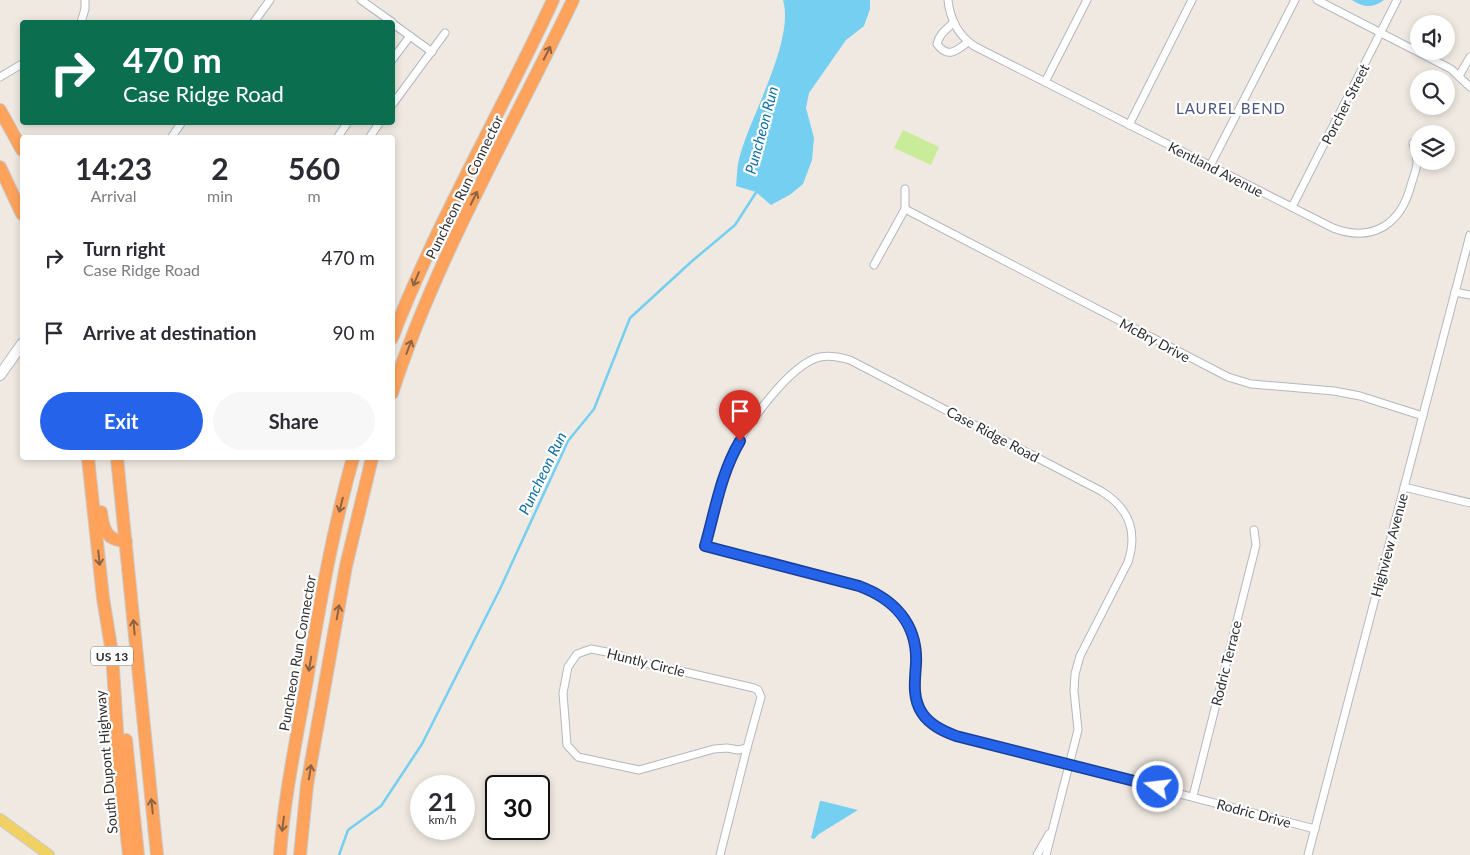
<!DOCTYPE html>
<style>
:root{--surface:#fff;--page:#f7f7f7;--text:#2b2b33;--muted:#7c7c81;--accent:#2563eb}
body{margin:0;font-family:Lato,sans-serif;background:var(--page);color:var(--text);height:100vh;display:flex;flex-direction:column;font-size:19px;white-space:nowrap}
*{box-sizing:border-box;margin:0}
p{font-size:16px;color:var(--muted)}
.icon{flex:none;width:28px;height:28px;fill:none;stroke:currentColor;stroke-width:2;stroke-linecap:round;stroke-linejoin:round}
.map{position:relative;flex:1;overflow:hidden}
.details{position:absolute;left:20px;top:135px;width:375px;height:325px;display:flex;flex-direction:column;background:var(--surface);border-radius:5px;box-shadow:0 2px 8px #0003}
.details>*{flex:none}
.guide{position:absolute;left:20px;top:20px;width:375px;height:105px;border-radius:5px;box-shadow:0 2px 8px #0003;background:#0b6e4f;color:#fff;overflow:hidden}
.buttons{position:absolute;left:1410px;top:15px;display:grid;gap:10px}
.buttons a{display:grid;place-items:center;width:45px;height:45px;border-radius:50%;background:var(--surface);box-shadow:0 2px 8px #0003;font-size:25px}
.speed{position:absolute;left:410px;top:775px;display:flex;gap:10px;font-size:25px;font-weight:700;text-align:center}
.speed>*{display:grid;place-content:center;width:65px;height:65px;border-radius:50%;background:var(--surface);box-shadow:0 2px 8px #0003;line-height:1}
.speed small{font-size:12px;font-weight:400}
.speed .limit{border:2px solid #111;border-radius:8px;background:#fff;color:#111}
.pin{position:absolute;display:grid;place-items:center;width:42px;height:42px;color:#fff;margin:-51px -21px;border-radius:50% 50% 50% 0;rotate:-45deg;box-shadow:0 0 5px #0007}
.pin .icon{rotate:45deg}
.me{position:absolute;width:55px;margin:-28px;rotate:285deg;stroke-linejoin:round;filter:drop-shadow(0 0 4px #0008)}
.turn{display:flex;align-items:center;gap:18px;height:105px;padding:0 20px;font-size:22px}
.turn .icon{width:65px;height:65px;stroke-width:2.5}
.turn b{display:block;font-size:35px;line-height:42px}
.eta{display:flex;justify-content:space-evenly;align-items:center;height:85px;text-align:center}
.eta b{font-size:30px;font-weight:700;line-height:35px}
.cta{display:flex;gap:10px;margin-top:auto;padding:10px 20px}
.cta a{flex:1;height:58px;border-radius:30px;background:var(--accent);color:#fff;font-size:20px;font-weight:700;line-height:58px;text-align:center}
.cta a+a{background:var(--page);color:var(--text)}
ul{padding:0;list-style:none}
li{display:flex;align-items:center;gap:15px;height:75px;padding:0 20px}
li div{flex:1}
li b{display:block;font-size:19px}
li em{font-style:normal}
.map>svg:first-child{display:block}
.pitch{fill:#c9ec9a}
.water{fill:#75cff0}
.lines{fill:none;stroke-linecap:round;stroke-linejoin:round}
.stream{stroke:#75cff0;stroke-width:2.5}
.street-casing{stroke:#b4b7c1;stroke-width:9}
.secondary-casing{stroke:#b4b7c1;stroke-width:12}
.primary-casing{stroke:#c9c9c9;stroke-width:12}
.highway-casing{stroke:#c9c9c9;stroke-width:14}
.street{stroke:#fff;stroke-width:7}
.secondary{stroke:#fff;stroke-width:10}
.primary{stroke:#f2d163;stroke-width:10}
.highway{stroke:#ffa35c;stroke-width:12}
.oneway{stroke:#8c6343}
.route-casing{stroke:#184099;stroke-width:12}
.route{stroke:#2563eb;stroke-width:9}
.labels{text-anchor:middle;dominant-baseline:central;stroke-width:4.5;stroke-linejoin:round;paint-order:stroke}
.shield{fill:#fff;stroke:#6d6d6d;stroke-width:1}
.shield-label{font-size:12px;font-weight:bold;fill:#2e2e2e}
.street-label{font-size:14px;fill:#2e2e2e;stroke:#fff}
.neighbourhood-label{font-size:15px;letter-spacing:1px;fill:#4d5680;stroke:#fff}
.water-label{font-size:15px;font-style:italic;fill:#0d6fa3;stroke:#fff}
</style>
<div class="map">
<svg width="1470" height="855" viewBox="0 0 1470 855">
<rect width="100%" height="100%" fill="#efe9e1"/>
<path class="pitch" d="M903 130 939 147 931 165 894 148Z"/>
<g class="water">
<path d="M783 0H870V9L864 26 846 40 809 93 806 108 814 138 812 160 803 184 791 194 771 205 756 192 736 186C737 177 737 167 739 159 750 116 795 41 783 0Z"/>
<path d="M1352 0H1384C1373 8 1364 8 1352 0Z"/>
<path d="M820 801H822L858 810 819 834 814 839 811 838Z"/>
</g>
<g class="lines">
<path class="stream" d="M339 855 348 830 381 806 422 744 500 589 568 441 594 409 630 318 691 262 735 225 757 191"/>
<defs>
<g id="street">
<path d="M361 0 392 22"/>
<path d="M948 0C950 19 958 35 974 46L1333 228C1373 243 1401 224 1411 185 1413 178 1417 169 1417 162 1417 156 1414 149 1413 143"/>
<path d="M1317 0 1451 69 1470 87"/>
<path d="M81 22 85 9V0"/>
<path d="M254 22 270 0"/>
<path d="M954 22C947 29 939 34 937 44 948 59 956 51 968 42"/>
<path d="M392 23 432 52"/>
<path d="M392 60 410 36"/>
<path d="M1459 76 1470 57"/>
<path d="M0 77 22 64"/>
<path d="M1045 82 1087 0"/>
<path d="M392 105 445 33"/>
<path d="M1129 125 1192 0"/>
<path d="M171 138 182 122"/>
<path d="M337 138 348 122"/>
<path d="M369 138 380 122"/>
<path d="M1210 166 1295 0"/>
<path d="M1292 207 1397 0"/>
<path d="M905 209 1228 377 1251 384 1334 391 1360 396 1423 416"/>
<path d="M874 265 905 209V189"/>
<path d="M1455 292 1470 295"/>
<path d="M1404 487 1470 503"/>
<path d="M591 649 612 653 637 661 754 688 758 690 761 697 747 748 738 750 727 748 714 749 639 770 578 757 567 745 563 693 568 667 577 654Z"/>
<path d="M1193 796 1256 545 1254 530"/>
<path d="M720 855 747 748"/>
<path d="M1037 855 1049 834"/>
<path d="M1046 855 1078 730 1074 691 1075 674 1080 656 1128 562C1138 531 1129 508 1101 491L850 360C840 357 830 355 820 357 789 364 743 430 730 458 718 486 713 518 705 546L859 586C894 599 918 623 916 664 915 680 912 698 922 713 930 725 943 731 956 736L1315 829"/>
<path d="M1308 855 1470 235"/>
</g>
<path id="secondary" d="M0 375 22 344"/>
<path id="primary" d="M0 819 49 855"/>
<g id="highway">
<path d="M0 110 22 150"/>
<path d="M0 167 22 214"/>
<path d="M392 338C437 221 501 113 553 0"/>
<path d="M392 393C437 255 511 130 573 0"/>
<path d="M88 458 103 598 112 653 120 777 129 855"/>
<path d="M117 458 157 855"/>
<path d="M101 512C103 530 107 541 126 541"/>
<path d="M126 740 138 855"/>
<path d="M280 855C284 798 296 741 306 685 319 609 332 532 353 458"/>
<path d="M300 855 307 785 346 566 372 458"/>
</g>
</defs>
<use href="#street" class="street-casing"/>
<use href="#secondary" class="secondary-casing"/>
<use href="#primary" class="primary-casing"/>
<use href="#highway" class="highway-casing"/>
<use href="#street" class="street"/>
<use href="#secondary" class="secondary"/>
<use href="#primary" class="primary"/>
<use href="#highway" class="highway"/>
</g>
<defs><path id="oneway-shaft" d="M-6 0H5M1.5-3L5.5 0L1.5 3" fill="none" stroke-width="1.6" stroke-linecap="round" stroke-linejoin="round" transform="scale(1.25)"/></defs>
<g class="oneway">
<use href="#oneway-shaft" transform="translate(547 53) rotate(-63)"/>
<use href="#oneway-shaft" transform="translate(474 198) rotate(-63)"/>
<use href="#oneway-shaft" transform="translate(416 279) rotate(113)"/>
<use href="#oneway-shaft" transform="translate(409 347) rotate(-69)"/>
<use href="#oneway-shaft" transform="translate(341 505) rotate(104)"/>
<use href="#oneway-shaft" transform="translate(99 558) rotate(84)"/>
<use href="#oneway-shaft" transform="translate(338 612) rotate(-80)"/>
<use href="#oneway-shaft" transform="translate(134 627) rotate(-95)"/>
<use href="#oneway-shaft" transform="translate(310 664) rotate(100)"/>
<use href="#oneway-shaft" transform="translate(310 772) rotate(-81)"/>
<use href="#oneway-shaft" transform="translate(152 806) rotate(-96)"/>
<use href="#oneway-shaft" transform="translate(283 824) rotate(97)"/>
</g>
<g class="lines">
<defs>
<path id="route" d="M740 441C721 473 715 511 705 546L859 586C894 599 918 624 916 664 915 680 912 698 922 713 930 725 943 731 956 736L1158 787"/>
</defs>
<use href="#route" class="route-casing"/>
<use href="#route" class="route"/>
</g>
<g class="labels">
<rect class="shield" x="91" y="646.5" width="42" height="19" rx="4"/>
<g class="shield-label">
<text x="112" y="656">US 13</text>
</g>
<g class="street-label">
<text transform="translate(1345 104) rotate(-63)">Porcher Street</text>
<text transform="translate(1216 169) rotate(27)">Kentland Avenue</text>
<text transform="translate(464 187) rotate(-64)">Puncheon Run Connector</text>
<text transform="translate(1155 340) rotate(28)">McBry Drive</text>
<text transform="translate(993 434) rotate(28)">Case Ridge Road</text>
<text transform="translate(1389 545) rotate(-75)">Highview Avenue</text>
<text transform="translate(297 653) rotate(-80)">Puncheon Run Connector</text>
<text transform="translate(646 662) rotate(14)">Huntly Circle</text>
<text transform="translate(1226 663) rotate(-76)">Rodric Terrace</text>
<text transform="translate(106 762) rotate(-95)">South Dupont Highway</text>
<text transform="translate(1254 813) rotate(15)">Rodric Drive</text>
</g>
<g class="neighbourhood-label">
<text x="1231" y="108">LAUREL BEND</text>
</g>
<g class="water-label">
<text transform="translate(761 130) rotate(-75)">Puncheon Run</text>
<text transform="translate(542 473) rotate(-64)">Puncheon Run</text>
</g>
</g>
</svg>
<div class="buttons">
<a><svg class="icon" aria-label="sound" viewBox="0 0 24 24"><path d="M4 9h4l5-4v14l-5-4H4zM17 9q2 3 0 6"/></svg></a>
<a><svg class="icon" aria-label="search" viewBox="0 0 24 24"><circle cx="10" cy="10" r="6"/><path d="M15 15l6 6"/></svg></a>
<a><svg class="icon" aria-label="layers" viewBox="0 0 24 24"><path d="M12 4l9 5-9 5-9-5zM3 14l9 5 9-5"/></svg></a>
</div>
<div class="speed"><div>21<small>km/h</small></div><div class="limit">30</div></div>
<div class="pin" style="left:740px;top:441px;background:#d93025"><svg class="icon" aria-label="arrive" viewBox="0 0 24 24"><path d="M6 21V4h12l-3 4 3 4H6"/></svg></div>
<svg class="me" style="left:1158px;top:787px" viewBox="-20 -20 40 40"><circle r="17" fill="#2563eb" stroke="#fff" stroke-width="3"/><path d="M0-11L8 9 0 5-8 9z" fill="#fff"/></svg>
<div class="guide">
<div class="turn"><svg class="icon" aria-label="right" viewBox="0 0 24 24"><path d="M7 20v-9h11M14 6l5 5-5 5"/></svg><div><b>470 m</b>Case Ridge Road</div></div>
</div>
<section class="details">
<div class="eta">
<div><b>14:23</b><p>Arrival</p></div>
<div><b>2</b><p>min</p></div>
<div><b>560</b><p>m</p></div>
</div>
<ul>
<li><svg class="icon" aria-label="right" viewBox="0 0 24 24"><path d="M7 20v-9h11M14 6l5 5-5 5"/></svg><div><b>Turn right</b><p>Case Ridge Road</p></div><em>470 m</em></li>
<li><svg class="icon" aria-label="arrive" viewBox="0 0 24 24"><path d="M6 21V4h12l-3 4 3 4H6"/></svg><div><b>Arrive at destination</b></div><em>90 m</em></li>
</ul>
<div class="cta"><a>Exit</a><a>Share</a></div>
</section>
</div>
